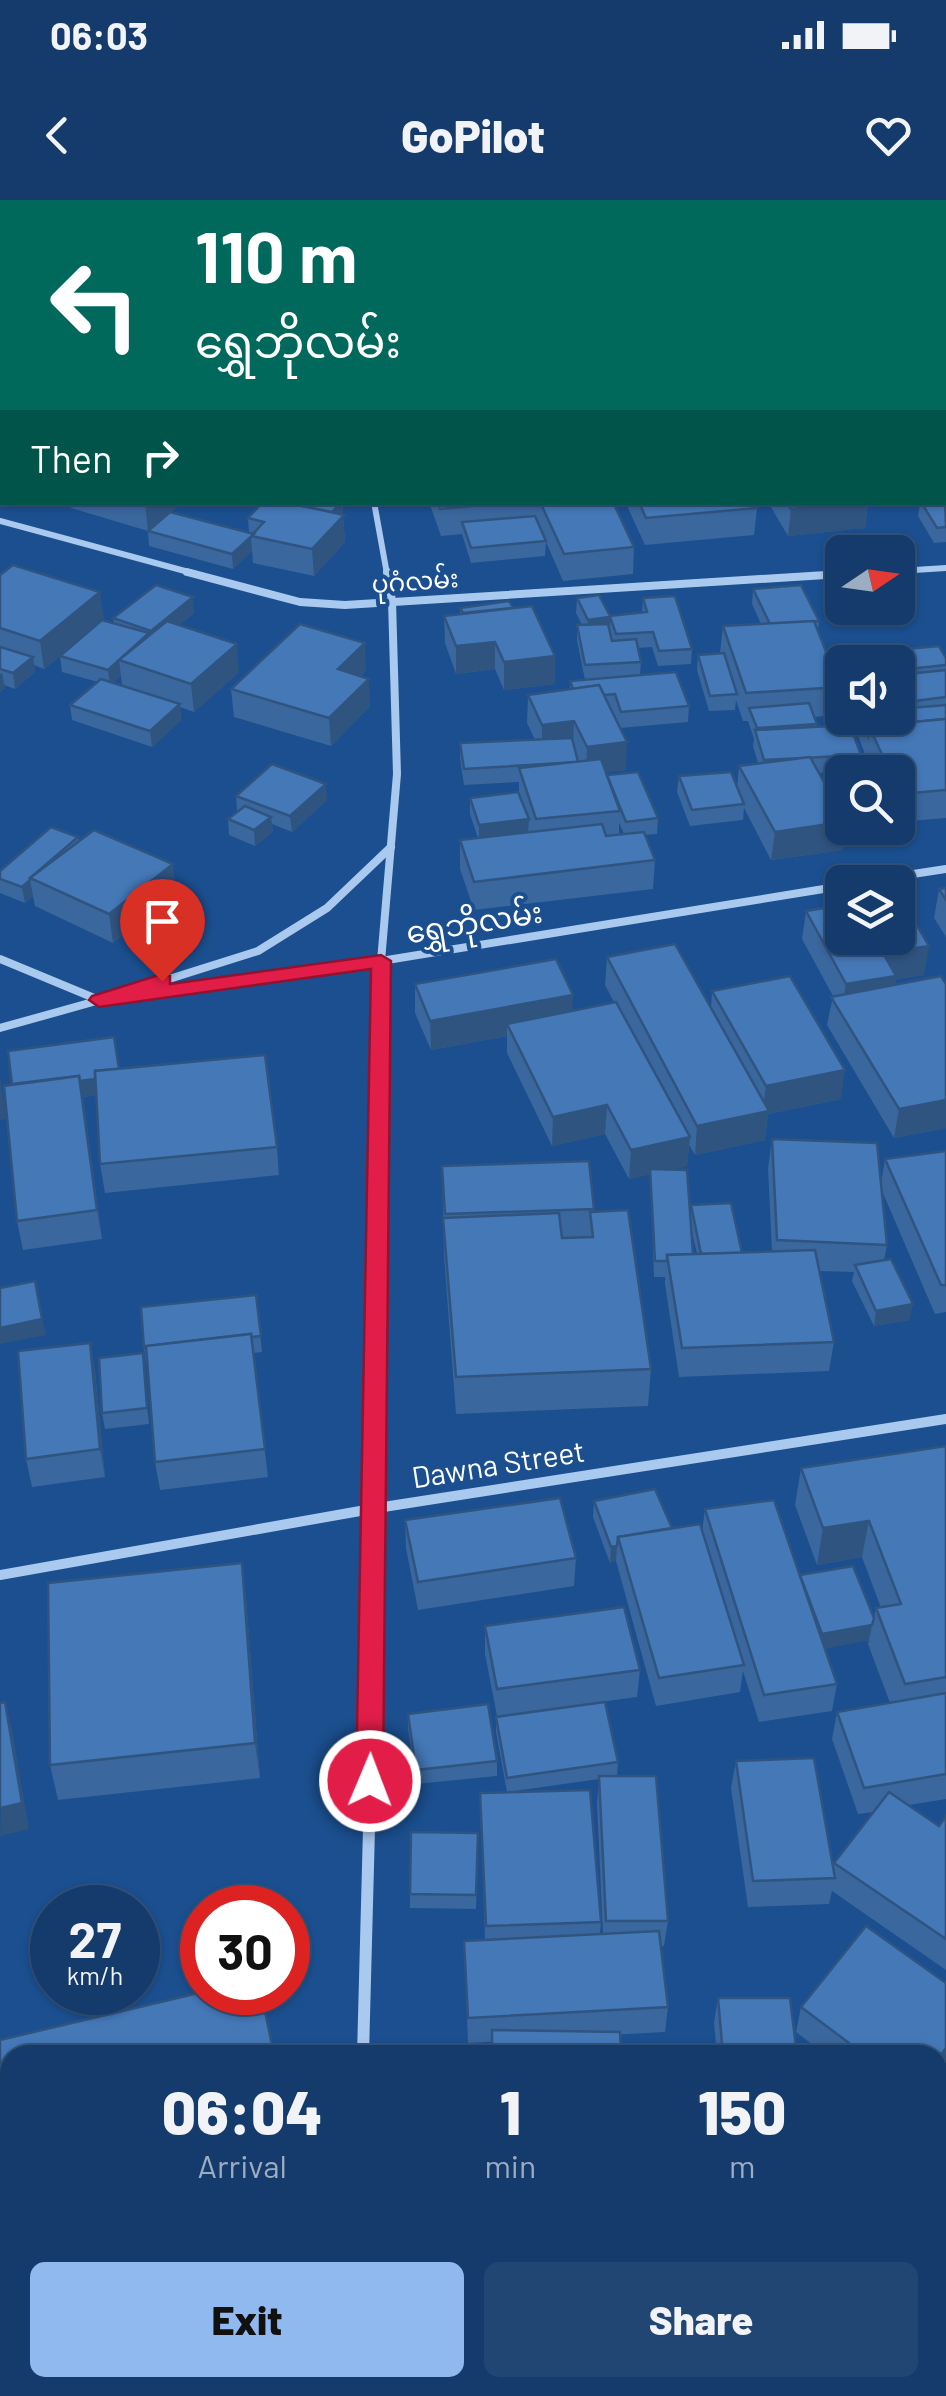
<!DOCTYPE html>
<meta charset="utf-8">
<style>
:root{--surface:#143b6b;--page:#214673;--text:#f1f3f6;--muted:#9dadc1;--line:#33557e;--accent:#90b9f0}
body{margin:0;font-family:Barlow,"Noto Sans Myanmar",sans-serif;background:var(--page);color:var(--text);height:100vh;display:flex;flex-direction:column;font-size:38px;white-space:nowrap}
*{box-sizing:border-box;margin:0}
p{font-size:32px;color:var(--muted)}
.icon{flex:none;width:55px;height:55px;fill:none;stroke:currentColor;stroke-width:2;stroke-linecap:round;stroke-linejoin:round}
.map{position:relative;flex:1;overflow:hidden}
.details{position:absolute;left:0px;top:1845px;width:948px;height:352px;display:flex;flex-direction:column;background:var(--surface);border-radius:30px 30px 0 0;box-shadow:0 2px 8px #0004,0 0 0 2px var(--line)}
.details>*{flex:none}
.guide{position:absolute;left:0px;top:0px;width:948px;height:305px;box-shadow:0 2px 8px #0004,0 0 0 2px var(--line);background:#00695c;color:#fff;overflow:hidden}
.needle{width:65px;rotate:77deg}
.controls{position:absolute;left:825px;top:335px;display:grid;gap:20px}
.controls a{display:grid;place-items:center;width:90px;height:90px;border-radius:15px;background:var(--surface);box-shadow:0 2px 8px #0004,0 0 0 2px var(--line);font-size:50px}
.speed{position:absolute;left:30px;top:1685px;display:flex;gap:20px;font-size:50px;font-weight:700;text-align:center}
.speed>*{display:grid;place-content:center;width:130px;height:130px;border-radius:50%;background:var(--surface);box-shadow:0 2px 8px #0004,0 0 0 2px var(--line);line-height:1}
.speed small{font-size:25px;font-weight:400}
.speed .limit{border:15px solid #d22;background:#fff;color:#111}
.pin{position:absolute;display:grid;place-items:center;width:85px;height:85px;color:#fff;margin:-102px -42px;border-radius:50% 50% 50% 0;rotate:-45deg;box-shadow:0 0 10px #0007}
.pin .icon{rotate:45deg}
.me{position:absolute;width:110px;margin:-55px;rotate:1deg;stroke-linejoin:round;filter:drop-shadow(0 0 8px #0008)}
.turn{display:flex;align-items:center;gap:35px;height:210px;padding:0 30px;font-size:45px}
.turn .icon{width:130px;height:130px;stroke-width:2.5}
.turn b{display:block;font-size:70px;line-height:85px}
.then{display:flex;align-items:center;height:95px;padding:0 30px;background:#0003;gap:20px;font-size:38px}
.eta{display:flex;justify-content:space-evenly;align-items:center;height:170px;text-align:center}
.eta b{font-size:60px;font-weight:800;line-height:70px}
.action{display:flex;gap:20px;margin-top:auto;padding:20px 30px}
.action a{flex:1;height:115px;border-radius:15px;background:var(--accent);color:#111;font-size:40px;font-weight:800;line-height:115px;text-align:center}
.action a+a{background:var(--page);color:var(--text)}
.status{display:flex;justify-content:space-between;align-items:center;height:70px;padding:0 50px;background:var(--surface);direction:ltr}
.status svg{height:28px;fill:currentColor}
header{display:flex;justify-content:space-between;align-items:center;height:130px;padding:0 30px;background:var(--surface);font-size:45px;font-weight:800}
.map>svg:first-child{display:block}
.lines{fill:none;stroke-linecap:round;stroke-linejoin:round}
.street-far3{stroke:#a9c9ee;stroke-width:6}
.street-far2{stroke:#a9c9ee;stroke-width:8}
.street-far1{stroke:#a9c9ee;stroke-width:10}
.street{stroke:#a9c9ee;stroke-width:12}
.wall{fill:#3a679d;fill-rule:evenodd}
.shaded-wall{fill:#305480}
.building{fill:#4478b7;stroke:#305480;stroke-width:2.5}
.route{fill:#e11d48;stroke:#92132f;stroke-width:2.5}
.labels{text-anchor:middle;dominant-baseline:central;stroke-width:8;stroke-linejoin:round;paint-order:stroke}
.far-street-label{font-size:25px;fill:#fff;stroke:#1b4f8f}
.street-label{font-size:30px;fill:#fff;stroke:#1b4f8f}
</style>
<div class="status"><b>06:03</b><svg viewBox="0 0 49 12"><path d="M0 12V9h3v3zM5 12V6h3v6zM10 12V3h3v9zM15 12V0h3v12zM26 1h20v11H26zM47 4h2v5h-2z"/></svg></div>
<header><svg class="icon" aria-label="back" viewBox="0 0 24 24"><path d="M15 5l-7 7 7 7"/></svg>GoPilot<svg class="icon" aria-label="heart" viewBox="0 0 24 24"><path d="M12 20l-8-8c-3-5 5-10 8-4 3-6 11-1 8 4z"/></svg></header>
<div class="map">
<svg width="946" height="2196" viewBox="0 0 946 2196">
<rect width="100%" height="100%" fill="#1b4f8f"/>
<g class="lines">
<g class="street-far3">
<path d="M51 2 56 0"/>
<path d="M374 302 387 374"/>
<path d="M0 321 196 374"/>
<path d="M898 371 946 368"/>
</g>
<g class="street-far2">
<path d="M187 372 300 402 345 405 842 374"/>
<path d="M861 682 946 669"/>
<path d="M0 759 99 800 381 761 842 686"/>
<path d="M131 791 258 751 327 708 391 647"/>
<path d="M0 828 100 800"/>
<path d="M380 846 381 761 397 574 392 401 387 372"/>
</g>
<g class="street-far1">
<path d="M0 1375 377 1308 946 1219"/>
<path d="M374 1442 380 843"/>
</g>
<g class="street">
<path d="M363 1855 374 1440"/>
<path d="M938 2116 946 2101"/>
<path d="M354 2196 355 2188"/>
<path d="M892 2196 896 2188"/>
</g>
</g>
<g class="wall">
<path d="M74 0H250L246 2H74Z"/>
<rect x="568" y="0" width="135" height="2"/>
<path d="M2 61V129L0 128V62Z"/>
<path d="M945 212 946 342 934 343 918 316 920 304 909 305 908 302H945Z"/>
<path d="M0 249 2 250V281L0 280Z"/>
<path d="M70 302H183L171 312 249 333 248 318 292 304 342 302 345 342 314 376 253 363 252 351 233 369 149 346 148 331 71 308Z"/>
<path d="M429 302H613L634 347 633 374 563 381 546 342 545 356 471 363 462 334 441 336Z"/>
<path d="M624 302H754L757 308 754 335 645 345 627 306V303Z"/>
<path d="M768 302H868L865 328 788 336Z"/>
<path d="M0 375 104 419 102 421 114 424 113 418 194 413 179 425 239 472 194 512 180 507 181 520 152 547 72 520 70 505 98 482 62 472 60 456 78 441 44 469 34 465 35 472 15 489 4 485 5 488 0 492ZM121 476 122 485 114 483 115 481Z"/>
<path d="M753 389 819 421 818 432 840 487 836 515 814 517 817 527 861 555 858 570 819 573 842 628H846L843 650 771 660 744 608 743 620 690 626 677 592 679 576 737 588 739 566 758 563 753 546 754 539 748 521H743L736 500 735 510 709 511 697 470 698 455 720 453 723 426 761 424 752 404Z"/>
<path d="M577 398 610 416 642 413 643 398 692 449 691 464 658 466 652 447 638 448 641 462 640 475 689 506 688 522 620 528 626 570 606 572 607 575 658 618 657 634 645 635 655 660 653 689 474 710 460 669V640L478 638 470 614V598L519 593V582L464 585 460 559V543L535 540 527 523 528 495 570 489V481L585 480 577 440V425H582L576 413ZM619 623 624 634 619 635Z"/>
<path d="M460 408 555 484 504 490 495 469 456 474 445 443 444 416 460 414Z"/>
<path d="M875 452 946 458V618L898 622V572H873L865 554 855 528 857 518H898V462H873Z"/>
<path d="M366 470 361 476 370 506 331 546 234 517 231 489Z"/>
<path d="M236 596 327 600 292 632 272 624 273 632 255 646 229 635 228 619 237 611Z"/>
<path d="M78 637 79 641 176 692 172 696 178 714 147 738 132 731V728L113 743 35 706 33 696 25 703 0 693V671Z"/>
<path d="M946 688V737L934 718 939 689Z"/>
<path d="M806 711 924 775 896 779 895 785 946 784V928L894 938 827 825 833 796 802 739Z"/>
<path d="M607 757 711 808 712 791 841 899 768 914 765 940 695 955 689 945 687 966 671 970 690 1016 691 1005 742 1053 772 1051 768 968 772 939 881 983 885 959 946 951V1112L935 1114 882 991 887 1045 884 1060 910 1120 874 1126 852 1081 854 1072 819 1071 834 1142 829 1171 679 1177 665 1084V1077H654L650 974 629 979 605 934 552 946 507 853V836L431 850 415 813V784L573 810 614 802 605 785ZM691 1028 697 1054H693Z"/>
<path d="M119 869 277 947 279 975 105 993 100 964 96 895 83 897 102 1039 23 1050 17 1021 4 886Z"/>
<path d="M589 961 594 1012 651 1169 648 1206 456 1214 444 1056 442 966Z"/>
<path d="M256 1095 262 1152 253 1153 268 1277 160 1290 155 1262 147 1164H146L144 1148Z"/>
<path d="M90 1143 95 1171 105 1277 32 1287 26 1259Z"/>
<path d="M143 1153 149 1224 105 1229 102 1213Z"/>
<path d="M946 1246V1599L909 1605 939 1626 946 1616V1770L832 1691 829 1704 748 1707 731 1588 736 1561 833 1666 834 1663 874 1612 858 1614 832 1539 837 1512 890 1503 868 1444 869 1440 825 1448 837 1484 832 1511 759 1522 743 1471 740 1492 656 1506 616 1361 610 1363 593 1317 594 1301 672 1328 702 1332 705 1309 800 1375 874 1418 876 1408H881L862 1357 817 1365 795 1305 801 1268Z"/>
<path d="M405 1320 576 1358 574 1386 418 1410 406 1348Z"/>
<path d="M242 1363 246 1399 260 1578 58 1600 50 1565Z"/>
<path d="M485 1426 640 1470 637 1497 497 1516 485 1454Z"/>
<path d="M408 1514 497 1561V1576L416 1584 408 1528Z"/>
<path d="M496 1517 618 1562 617 1576 668 1721 664 1746 661 1747 668 1807 665 1832 468 1843 464 1741 485 1740 480 1593 507 1592 496 1532ZM599 1579 597 1603 603 1734H600L601 1722 508 1592Z"/>
<path d="M478 1633 476 1709 410 1708V1694Z"/>
<path d="M866 1726 946 1783V1861L938 1872V1855H826L796 1832 801 1807Z"/>
<path d="M718 1798 797 1855H717L714 1823Z"/>
<path d="M10 1980V2136L0 2137V1981Z"/>
</g>
<g class="shaded-wall">
<path d="M223 0H250L246 2H223Z"/>
<path d="M146 302H183L148 331 145 304Z"/>
<path d="M342 302 345 342 314 376 312 349 326 320Z"/>
<path d="M852 302H868L865 328 788 336 791 309Z"/>
<path d="M251 336 252 351 233 369 232 354Z"/>
<path d="M100 392 104 419 44 469 40 441Z"/>
<path d="M193 397 194 413 153 446 151 431Z"/>
<path d="M610 417V432L587 435 588 420Z"/>
<path d="M495 442V469L456 474V446Z"/>
<path d="M365 443 366 470 340 497 338 469Z"/>
<path d="M237 444 239 472 194 512 191 484Z"/>
<path d="M555 456V484L504 490V462Z"/>
<path d="M33 457 35 472 15 489 13 473Z"/>
<path d="M119 460 121 476 110 486 108 470Z"/>
<path d="M2 473 5 488 0 492V474Z"/>
<path d="M369 479 370 506 331 546 329 518Z"/>
<path d="M180 504 181 520 152 547 150 531Z"/>
<path d="M574 521 573 549 542 553V525Z"/>
<path d="M627 542 626 570 586 575 587 547Z"/>
<path d="M326 584 327 600 292 632 290 616Z"/>
<path d="M271 617 273 632 255 646 254 630Z"/>
<path d="M529 619 528 634 479 641V625Z"/>
<path d="M842 622V628H846L843 650 771 660 775 632Z"/>
<path d="M173 664 176 692 141 721 130 716 132 728 113 743 109 714Z"/>
<path d="M30 680 33 696 25 703 22 687Z"/>
<path d="M176 698 178 714 147 738 145 723Z"/>
<path d="M929 746 924 775 896 779 891 805 841 813 846 784 883 753Z"/>
<path d="M573 795 572 823 507 824V836L431 850 430 821Z"/>
<path d="M845 870 841 899 768 914 765 940 695 955 697 926 762 913 766 886Z"/>
<path d="M120 875 123 891 83 897 102 1039 97 1010 13 890Z"/>
<path d="M0 876 6 919 0 920Z"/>
<path d="M946 900V928L894 938 899 909Z"/>
<path d="M607 905 605 934 552 946 553 917Z"/>
<path d="M690 937 687 966 629 979 631 950Z"/>
<path d="M913 1104 910 1120 874 1126 876 1111Z"/>
<path d="M42 1119 46 1135 0 1144V1128Z"/>
<path d="M90 1143 95 1171 105 1277 100 1249Z"/>
<path d="M143 1153 146 1169 149 1224 147 1208Z"/>
<path d="M869 1321 862 1357 817 1365 823 1328Z"/>
<path d="M617 1346 616 1361 610 1363 611 1347Z"/>
<path d="M242 1363 246 1399 260 1578 255 1543Z"/>
<path d="M872 1425 869 1440 820 1450 822 1434Z"/>
<path d="M5 1502 12 1529 29 1629 0 1636Z"/>
<path d="M946 1848V1861L938 1872V1859Z"/>
<path d="M10 1946V1972L0 1974V1949Z"/>
<rect x="199" y="2188" width="6" height="8"/>
</g>
<g class="building">
<path d="M154 0H234L230 2H151Z"/>
<path d="M362 0H477L475 2H382Z"/>
<path d="M491 0H540L556 2H488Z"/>
<path d="M2 61V105L0 104V62Z"/>
<path d="M945 139H946L945 176Z"/>
<path d="M0 249 2 250V266H0Z"/>
<path d="M946 255V288H945V256Z"/>
<path d="M945 299 946 327 937 328 921 302H945Z"/>
<path d="M263 302H286L344 315 312 349 251 336 264 322 248 318Z"/>
<path d="M293 302H341L332 312 292 304Z"/>
<path d="M438 302H516L440 309Z"/>
<path d="M551 302H613L634 347 564 354 541 304Z"/>
<path d="M639 302H754L757 308 646 318Z"/>
<path d="M787 302H852L791 309Z"/>
<path d="M170 312 254 334 232 354 148 331Z"/>
<path d="M535 316 546 341 471 348 462 322Z"/>
<path d="M13 365 100 392 40 441 0 428V375Z"/>
<path d="M156 385 193 397 151 431 113 418Z"/>
<path d="M801 385 819 421 770 424 753 389Z"/>
<path d="M599 395 610 416 647 412 643 398 675 396 692 449 659 451 653 432 616 434 610 417 588 420 577 398Z"/>
<path d="M509 401 513 408 463 413 460 408Z"/>
<path d="M532 406 555 456 504 462 495 442 456 446 444 416Z"/>
<path d="M102 420 149 433 108 470 60 456Z"/>
<path d="M167 421 237 444 191 484 119 460Z"/>
<path d="M814 421 840 487 746 493 723 426Z"/>
<path d="M300 424 365 443 338 469 369 479 329 518 231 489Z"/>
<path d="M608 424 612 441 636 439 641 462 585 465 577 425Z"/>
<path d="M939 446 946 458V465L898 470V462H880L875 452Z"/>
<path d="M0 447 33 457 13 473 0 469Z"/>
<path d="M724 453 737 494 710 496 698 455Z"/>
<path d="M946 470V497L898 503V475Z"/>
<path d="M676 472 689 506 621 512 615 494 604 495 599 485 573 489 570 481Z"/>
<path d="M101 479 180 504 150 531 70 505Z"/>
<path d="M599 485 627 542 587 547 574 521 542 525 528 495Z"/>
<path d="M809 503 817 524 757 528 749 508Z"/>
<path d="M946 505V519L869 526 868 536 860 518H898V509Z"/>
<path d="M946 519V590L900 594 898 588V572H890L869 526Z"/>
<path d="M850 525 861 555 764 560 755 530Z"/>
<path d="M572 538 578 562 464 569 460 543Z"/>
<path d="M810 557 842 614V622L775 632 739 566Z"/>
<path d="M601 559 620 611 536 619 519 568Z"/>
<path d="M272 564 326 584 290 616 236 596Z"/>
<path d="M638 572 658 618 626 622 607 575Z"/>
<path d="M731 572 744 604 692 610 679 576Z"/>
<path d="M518 592 529 619 479 625 470 598Z"/>
<path d="M245 606 271 617 254 630 228 619Z"/>
<path d="M602 624 606 636 644 632 655 660 474 682 460 640Z"/>
<path d="M51 627 78 637 30 678V680L22 687 0 679V671Z"/>
<path d="M94 630 173 664 109 714 30 678Z"/>
<path d="M946 688V700L939 689Z"/>
<path d="M162 691 176 698 145 723 130 716Z"/>
<path d="M900 696 929 746 883 753 896 776 846 784 806 711 842 705V738H898V697Z"/>
<path d="M675 744 769 911 697 926 607 757Z"/>
<path d="M556 759 573 795 430 821 415 784Z"/>
<path d="M790 776 845 870 766 886 712 791Z"/>
<path d="M941 776 946 784V900L899 909 831 797Z"/>
<path d="M616 802 690 937 631 950 607 905 553 917 507 824Z"/>
<path d="M114 837 119 869 95 871V879L80 881 79 876 12 884 8 851Z"/>
<path d="M265 855 277 947 100 964 95 871Z"/>
<path d="M79 876 97 1010 17 1021 4 886Z"/>
<path d="M772 939 877 943 887 1045 777 1040Z"/>
<path d="M946 951V1085H941L885 959Z"/>
<path d="M589 961 594 1009 445 1014 442 966Z"/>
<path d="M650 969 687 970 693 1054 667 1055V1061H655Z"/>
<path d="M731 1003 742 1053 701 1054 691 1005Z"/>
<path d="M628 1010 651 1169 456 1177 443 1018 559 1013 562 1038 593 1037 590 1012Z"/>
<path d="M815 1050 834 1142 682 1148 667 1055Z"/>
<path d="M891 1059 913 1104 876 1111 855 1065Z"/>
<path d="M35 1081 42 1119 0 1128V1088Z"/>
<path d="M256 1095 261 1136 251 1137V1134L146 1146V1148H144L141 1107Z"/>
<path d="M251 1134 265 1249 155 1262 146 1146Z"/>
<path d="M90 1143 100 1249 26 1259 18 1151Z"/>
<path d="M143 1153 147 1208 102 1213 99 1158Z"/>
<path d="M946 1246V1477L905 1484 876 1408 901 1404 869 1321 823 1328 801 1268Z"/>
<path d="M655 1289 672 1328 618 1337 617 1346 611 1347 594 1301Z"/>
<path d="M560 1298 576 1358 418 1382 405 1320Z"/>
<path d="M774 1300 837 1484 764 1495 705 1309Z"/>
<path d="M700 1324 744 1465 659 1478 618 1337Z"/>
<path d="M242 1363 255 1543 50 1565 48 1383Z"/>
<path d="M853 1366 874 1418 872 1425 822 1434 800 1375Z"/>
<path d="M624 1407 640 1470 497 1489 485 1426Z"/>
<path d="M946 1493V1574L864 1588 837 1512Z"/>
<path d="M5 1502 22 1603 0 1608V1503Z"/>
<path d="M605 1502 618 1562 507 1578 496 1517Z"/>
<path d="M488 1504 497 1561 416 1570 408 1514Z"/>
<path d="M814 1558 835 1678 753 1681 736 1561Z"/>
<path d="M599 1576H656L668 1721H606Z"/>
<path d="M590 1590 601 1722 486 1726 480 1593Z"/>
<path d="M889 1592 939 1626 946 1616V1739L834 1663Z"/>
<path d="M411 1632 478 1633 476 1695 410 1694Z"/>
<path d="M866 1726 946 1783V1848L938 1859V1855H865L801 1807Z"/>
<path d="M659 1731 668 1807 468 1818 464 1741Z"/>
<path d="M203 1792H261L274 1855H10V1946L0 1949V1840Z"/>
<path d="M718 1798H790L797 1855H723Z"/>
<path d="M492 1830 620 1832 621 1855H492Z"/>
<path d="M10 1980V2107L0 2108V1981Z"/>
<rect x="13" y="2188" width="186" height="8"/>
<path d="M513 2188H710L719 2196H506Z"/>
</g>
<path class="route" d="M381 755 391 761 383 1581 379 1590 370 1593 360 1590 356 1581 371 769 99 807 89 800 92 796 162 774 170 776V784Z"/>
<g class="labels">
<g class="far-street-label">
<text transform="translate(415 380) rotate(-4)">ပုဂံလမ်း</text>
</g>
<g class="street-label">
<text transform="translate(474 721) rotate(-9)">ရွှေဘိုလမ်း</text>
<text transform="translate(498 1263) rotate(-9)">Dawna Street</text>
</g>
</g>
</svg>
<div class="controls">
<a><svg class="needle" viewBox="-14 -14 28 28"><path d="M0-13l5 13h-10z" fill="#e53935"/><path d="M0 13l5-13h-10z" fill="#9dadc1"/></svg></a>
<a><svg class="icon" aria-label="sound" viewBox="0 0 24 24"><path d="M4 9h4l5-4v14l-5-4H4zM17 9q2 3 0 6"/></svg></a>
<a><svg class="icon" aria-label="search" viewBox="0 0 24 24"><circle cx="10" cy="10" r="6"/><path d="M15 15l6 6"/></svg></a>
<a><svg class="icon" aria-label="layers" viewBox="0 0 24 24"><path d="M12 4l9 5-9 5-9-5zM3 14l9 5 9-5"/></svg></a>
</div>
<div class="speed"><div>27<small>km/h</small></div><div class="limit">30</div></div>
<div class="pin" style="left:162px;top:781px;background:#d93025"><svg class="icon" aria-label="arrive" viewBox="0 0 24 24"><path d="M6 21V4h12l-3 4 3 4H6"/></svg></div>
<svg class="me" style="left:370px;top:1581px" viewBox="-20 -20 40 40"><circle r="17" fill="#e11d48" stroke="#fff" stroke-width="3"/><path d="M0-11L8 9 0 5-8 9z" fill="#fff"/></svg>
<div class="guide">
<div class="turn"><svg class="icon" aria-label="left" viewBox="0 0 24 24"><path d="M17 20v-9H6M10 6l-5 5 5 5"/></svg><div><b>110 m</b>ရွှေဘိုလမ်း</div></div>
<div class="then">Then<svg class="icon" aria-label="right" viewBox="0 0 24 24"><path d="M7 20v-9h11M14 6l5 5-5 5"/></svg></div>
</div>
<section class="details">
<div class="eta">
<div><b>06:04</b><p>Arrival</p></div>
<div><b>1</b><p>min</p></div>
<div><b>150</b><p>m</p></div>
</div>
<div class="action"><a>Exit</a><a>Share</a></div>
</section>
</div>
